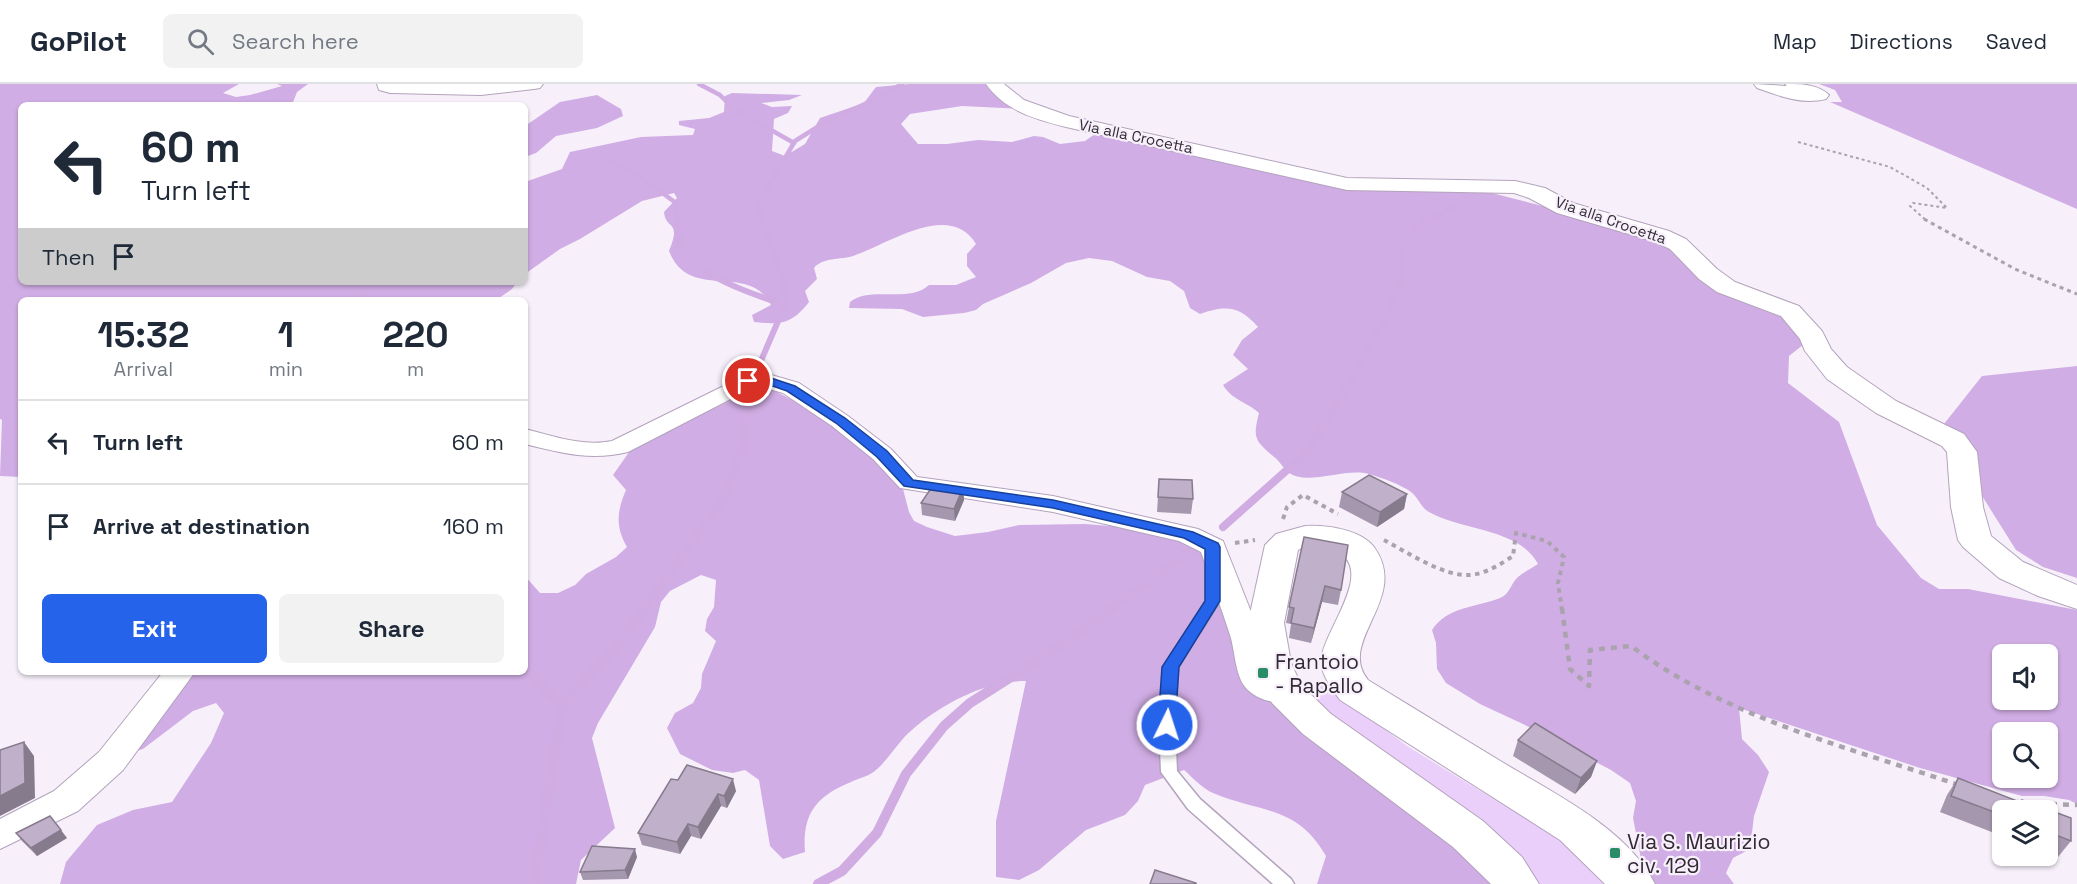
<!DOCTYPE html>
<style>
:root{--surface:#fff;--page:#f2f2f3;--text:#1f2937;--muted:#747a83;--line:#e0e1e3;--accent:#2563eb}
body{margin:0;font-family:"Space Grotesk",sans-serif;background:var(--page);color:var(--text);height:100vh;display:flex;flex-direction:column;font-size:22px;white-space:nowrap}
*{box-sizing:border-box;margin:0}
p{font-size:20px;color:var(--muted)}
.icon{flex:none;width:33px;height:33px;fill:none;stroke:currentColor;stroke-width:2;stroke-linecap:round;stroke-linejoin:round}
.map{position:relative;flex:1;overflow:hidden}
.side{position:absolute;left:18px;top:213px;width:510px;height:378px;display:flex;flex-direction:column;background:var(--surface);border-radius:9px;box-shadow:0 2px 4px #0004}
.side>*{flex:none}
.top-card{position:absolute;left:18px;top:18px;width:510px;height:183px;border-radius:9px;box-shadow:0 2px 4px #0004;background:#fff;color:var(--text);overflow:hidden}
.controls{position:absolute;left:1992px;top:560px;display:grid;gap:12px}
.controls a{display:grid;place-items:center;width:66px;height:66px;border-radius:9px;background:var(--surface);box-shadow:0 2px 4px #0004;font-size:30px}
.pin{position:absolute;display:grid;place-items:center;width:51px;height:51px;color:#fff;margin:-26px;border:3px solid #fff;border-radius:50%;box-shadow:0 2px 6px #0007}
.me{position:absolute;width:66px;margin:-33px;rotate:4deg;stroke-linejoin:round;filter:drop-shadow(0 0 4px #0008)}
.turn{display:flex;align-items:center;gap:21px;height:126px;padding:0 24px;font-size:27px}
.turn .icon{width:78px;height:78px;stroke-width:2.5}
.turn b{display:block;font-size:42px;line-height:51px}
.then{display:flex;align-items:center;height:57px;padding:0 24px;background:#0003;gap:12px;font-size:22px}
.eta{display:flex;justify-content:space-evenly;align-items:center;height:102px;text-align:center}
.eta b{font-size:36px;font-weight:700;line-height:42px}
.button{display:flex;gap:12px;margin-top:auto;padding:12px 24px}
.button a{flex:1;height:69px;border-radius:9px;background:var(--accent);color:#fff;font-size:24px;font-weight:700;line-height:69px;text-align:center}
.button a+a{background:var(--page);color:var(--text)}
ul{padding:0;list-style:none}
li{display:flex;align-items:center;gap:18px;height:84px;padding:0 24px;border-top:2px solid var(--line)}
li div{flex:1}
li b{display:block;font-size:22px}
li em{font-style:normal}
header{display:flex;align-items:center;gap:36px;box-sizing:border-box;height:84px;padding:0 30px;background:var(--surface);border-bottom:2px solid var(--line)}
header strong{font-size:28px}
nav{display:flex;gap:33px;margin-inline-start:auto;font-size:21px}
.search{width:420px;height:54px;background:var(--page);display:flex;align-items:center;gap:15px;box-sizing:border-box;padding:0 21px;border-radius:9px;color:var(--muted);font-size:22px}
.map>svg:first-child{display:block}
.green{fill:#ebcffb}
.forest{fill:#d0ade4;fill-rule:evenodd}
.lines{fill:none;stroke-linecap:round;stroke-linejoin:round}
.stream-far3{stroke:#d0ace3;stroke-width:4.5}
.stream-far2{stroke:#d0ace3;stroke-width:6}
.stream-far1{stroke:#d0ace3;stroke-width:8}
.stream{stroke:#d0ace3;stroke-width:10}
.service-casing{stroke:#b3a3bc;stroke-width:3}
.minor-casing{stroke:#b3a3bc;stroke-width:2}
.tertiary-casing{stroke:#b3a3bc;stroke-width:2}
.path-far3{stroke:#aaa3ae;stroke-width:2;stroke-dasharray:3 3;stroke-linecap:butt}
.path-far2{stroke:#aaa3ae;stroke-width:3;stroke-dasharray:4 4;stroke-linecap:butt}
.path-far1{stroke:#aaa3ae;stroke-width:4;stroke-dasharray:4.5 4.5;stroke-linecap:butt}
.path{stroke:#aaa3ae;stroke-width:4.5;stroke-dasharray:6 6;stroke-linecap:butt}
.service{fill:#fff;fill-rule:evenodd}
.minor{fill:#fff;fill-rule:evenodd}
.tertiary{fill:#fff;fill-rule:evenodd}
.wall{fill:#a597ad}
.shaded-wall{fill:#867b8d}
.building{fill:#c0b0c9;stroke:#867b8d;stroke-width:1.5}
.route{fill:#2563eb;stroke:#184099;stroke-width:1.5}
.poi-dot{fill:#298c66;stroke:#f7f0fb;stroke-width:2}
.labels{text-anchor:middle;dominant-baseline:central;stroke-width:4.5;stroke-linejoin:round;paint-order:stroke}
.far-street-label{font-size:15px;fill:#312a35;stroke:#f7f0fb}
.near-poi-label{font-size:21px;fill:#312a35;stroke:#f7f0fb;text-anchor:start}
</style>
<header>
<strong>GoPilot</strong>
<div class="search"><svg class="icon" aria-label="search" viewBox="0 0 24 24"><circle cx="10" cy="10" r="6"/><path d="M15 15l6 6"/></svg>Search here</div>
<nav><a>Map</a><a>Directions</a><a>Saved</a></nav>
</header>
<div class="map">
<svg width="2077" height="800" viewBox="0 0 2077 800">
<rect width="100%" height="100%" fill="#f7f0fb"/>
<path class="green" d="M1332 597 1363 629 1407 662 1573 764 1615 800H1539L1356 660 1298 604Z"/>
<g class="forest">
<path d="M0 0H239L223 9 236 13 250 11 282 2 277 0H308L297 8 292 21H21V198H517L512 205 496 216H21V393L0 392 2 336 0 335Z"/>
<path d="M909 0H990L1024 25 962 22 910 30 901 40 918 60H947L978 56 1012 58 1034 52 1043 53 1060 60 1085 57 1099 47 1328 99 1488 108 1616 141 1659 155 1804 239 1813 253 1789 272 1788 299 1839 338 1877 441 1921 494 1939 505H1968L2077 526V720L2069 716 2044 712H2022L1920 684 1739 624 1742 655 1758 671 1769 688 1754 732 1750 765 1733 774 1726 789 1734 800H1651L1642 780 1633 734 1636 717 1630 699 1611 686 1523 640 1480 620 1446 599 1437 585 1436 559 1432 546C1448 522 1475 524 1500 514 1510 510 1511 499 1518 493 1524 488 1532 484 1538 480 1519 444 1462 447 1429 428 1421 424 1418 413 1411 408 1400 400 1382 394 1369 390 1344 383 1307 403 1288 388 1283 384 1279 376 1273 372 1254 356 1253 353 1259 329 1247 318 1232 316 1223 301L1248 285 1233 271 1242 256 1258 243C1239 222 1227 221 1200 230L1190 224 1184 207 1170 197 1147 193 1112 177 1089 174 1066 179 1031 199 983 220 976 226 964 229 923 233 902 225 849 224 850 218C871 201 908 220 929 201H956L976 193 967 182V170L976 160C949 116 887 161 853 172 840 176 823 173 814 184L817 195 805 207 809 218C792 240 781 241 754 238L752 231 771 221C749 177 689 219 669 167 682 135 666 147 664 128L677 114 674 109 642 117 580 155 560 165 525 190V98L562 85 570 68 641 53 693 51 695 45 679 41V37L709 34 724 28 725 12 732 9 802 11 789 16 761 19 772 23 792 22 788 29 774 35 772 67 785 72 805 60 820 34 864 19 876 3ZM2002 570H2048V615H2002ZM2002 648H2048V693H2002Z"/>
<path d="M1819 0H2077V125L1830 18H1842L1835 6Z"/>
<path d="M597 11 621 25 623 32 597 44 556 52 536 69 525 73V42L560 18Z"/>
<path d="M2077 282V494L2043 483 2016 466 1940 345 1982 292Z"/>
<path d="M759 305 773 306 819 330 854 356 902 401 909 428 914 437 927 443 955 452 988 448 1019 441 1085 440 1122 443 1188 460 1204 468 1261 610 1477 770 1506 800H1317L1326 772C1297 721 1260 729 1213 709 1203 705 1193 694 1184 686L1145 701 1138 717 1125 731 1086 746 1039 786 1019 796 996 793V737L1026 597C986 597 943 619 913 645 899 656 890 674 876 686 870 692 859 694 851 698 817 712 802 729 805 768L783 775 770 762 759 696 745 686 733 689 712 686 680 670 667 644 675 629 693 619 701 604 702 590 716 557 705 547 707 535 714 523 716 496 701 491 670 507 661 518 655 543 598 639 592 654 615 744 581 776 576 800H60L66 778 97 741 133 726 172 718 211 659 224 629 216 619 193 627 143 665 133 668 193 588H525V492L540 509H558L575 501 586 490 616 473 627 463C615 442 617 427 626 406L613 391 632 364 746 309Z"/>
</g>
<g class="lines">
<g class="stream-far3">
<path d="M699 0 720 11 734 25 794 59"/>
<path d="M273 21 276 15"/>
<path d="M610 77 638 91 676 119 677 137"/>
<path d="M762 137 757 122 795 57 827 37 876 15 902 0"/>
<path d="M1426 137 1455 122"/>
</g>
<g class="stream-far2">
<path d="M677 135C677 144 677 155 681 163 696 192 755 211 785 221"/>
<path d="M360 198 368 216"/>
<path d="M750 309 751 300 785 221 783 196 762 135"/>
<path d="M1344 309 1387 232 1397 203 1403 196V162L1427 135"/>
</g>
<g class="stream-far1">
<path d="M1223 443 1306 369 1345 307"/>
<path d="M643 526 723 416 743 364 750 307"/>
<path d="M1110 526 1196 463"/>
</g>
<g class="stream">
<path d="M525 584 562 623"/>
<path d="M534 800 562 623 623 554 644 524"/>
<path d="M818 800 842 787 877 749 906 690 944 642 970 619 1063 560 1112 524"/>
</g>
<defs>
<path id="service" d="M1213 481 1220 485V517L1178 583 1175 641 1177 687 1200 715 1291 795 1294 800H1273L1188 725 1161 688 1159 641 1164 583 1206 517V485Z"/>
<g id="minor">
<path d="M748 290H768L799 299 848 332 891 365 917 393 1053 412 1198 445 1223 457 1261 553 1271 591 1297 601 1302 609 1297 617C1282 622 1257 617 1246 604 1235 592 1235 566 1230 551 1221 523 1211 496 1201 468L1179 457 1053 428 900 404 873 375 832 342 783 309 766 304H752L628 368C591 377 561 369 525 360V345C554 352 582 363 612 357Z"/>
<path d="M163 588H195L123 686 78 727 0 765V735L54 707 99 668Z"/>
</g>
<g id="tertiary">
<path d="M377 0H543L540 4 534 5 481 11 390 9 379 6Z"/>
<path d="M986 0H1004L1024 16 1069 32 1347 94 1515 97 1545 104 1573 119 1669 147 1686 155 1717 185 1735 198 1799 222 1822 247 1831 265 1847 283 1896 317 1964 350 1977 368 1983 423 1991 452 2023 478 2077 501V525L2038 512 1999 494 1963 463 1958 456 1951 423 1947 368 1942 362 1876 329 1827 295 1805 267 1800 255 1781 232 1717 208 1699 195 1670 165 1653 157 1557 129 1529 114 1514 109 1347 106 1066 43C1035 35 1005 27 986 0Z"/>
<path d="M1754 0 1787 2 1785 0C1801 0 1818 0 1829 11L1826 15C1801 21 1780 12 1757 4Z"/>
<path d="M1305 442C1326 441 1360 445 1374 463 1411 514 1336 557 1368 596 1412 623 1457 651 1502 678 1553 709 1627 744 1655 800H1605L1560 756 1340 616C1333 606 1322 592 1321 579 1320 549 1380 485 1334 466 1324 461 1308 460 1298 466L1284 539 1291 579 1301 601 1331 630 1483 737 1522 773 1539 800H1491L1453 763 1303 650 1272 619 1267 609 1253 579 1248 539 1265 461 1276 450Z"/>
</g>
</defs>
<use href="#service" class="service-casing"/>
<use href="#minor" class="minor-casing"/>
<use href="#tertiary" class="tertiary-casing"/>
<path class="path-far3" d="M1798 58 1890 83 1927 104 1947 124 1913 119 1910 122 1927 137"/>
<path class="path-far2" d="M1924 135 2015 185 2077 210"/>
<g class="path-far1">
<path d="M1283 435 1287 423 1303 411 1338 430"/>
<path d="M1384 456C1407 468 1444 493 1470 491 1485 490 1501 480 1513 472L1516 449 1547 457 1564 473 1558 499 1562 526"/>
<path d="M1235 459 1255 456"/>
</g>
<g class="path">
<path d="M1562 524 1570 585 1589 602 1590 566 1631 562C1727 634 1847 663 1959 701"/>
<path d="M2027 719 2077 721"/>
</g>
<use href="#service" class="service"/>
<use href="#minor" class="minor"/>
<use href="#tertiary" class="tertiary"/>
</g>
<g class="wall">
<path d="M1159 395 1193 415 1191 430 1157 428Z"/>
<path d="M963 404 964 416 955 437 922 431 921 419Z"/>
<path d="M1342 408 1407 410 1404 425 1377 443 1339 423Z"/>
<path d="M1304 453 1341 506 1338 521 1322 518 1311 559 1289 554 1291 540 1286 539 1289 523Z"/>
<path d="M1518 656 1597 677 1591 693 1575 710 1513 672Z"/>
<path d="M1958 694 2020 718 2022 716 2071 734V757L2058 773 2048 769V726H2002V752L1940 728 1947 711Z"/>
<path d="M671 695 736 707 727 724 721 722 701 755 691 752 680 770 642 761 638 749Z"/>
<path d="M16 749 67 754 37 772 22 757Z"/>
<path d="M637 773 628 795 583 796 580 788Z"/>
</g>
<g class="shaded-wall">
<path d="M963 404 964 416 955 437 954 425Z"/>
<path d="M1407 410 1404 425 1377 443 1380 428Z"/>
<path d="M1325 502 1322 518 1311 559 1314 544Z"/>
<path d="M24 658 34 672 35 714 0 732V712Z"/>
<path d="M1597 677 1591 693 1575 710 1581 694Z"/>
<path d="M733 695 736 707 727 724 724 712Z"/>
<path d="M718 710 721 722 701 755 698 743Z"/>
<path d="M688 740 691 752 680 770 677 758Z"/>
<path d="M61 746 67 754 37 772 31 764Z"/>
<path d="M635 765 637 773 628 795 625 786Z"/>
</g>
<g class="building">
<path d="M1369 391 1407 410 1380 428 1342 408Z"/>
<path d="M1159 395 1192 396 1193 415 1158 413Z"/>
<path d="M934 400 963 404 954 425 921 419Z"/>
<path d="M1304 453 1348 461 1341 506 1325 502 1314 544 1291 539 1294 524 1289 523Z"/>
<path d="M1535 639 1597 677 1581 694 1518 656Z"/>
<path d="M24 658 25 699 0 712V666Z"/>
<path d="M687 681 733 695 724 712 718 710 698 743 688 740 677 758 638 749 671 695 678 696Z"/>
<path d="M1958 694 2022 719V716L2071 734V757L2048 748V726H2002V731L1951 712Z"/>
<path d="M50 732 61 746 31 764 16 749Z"/>
<path d="M592 762 635 765 625 786 580 788Z"/>
<path d="M1155 786 1196 799V800H1150Z"/>
</g>
<path class="route" d="M768 293 795 302 845 334 887 367 913 396 1053 416 1193 448 1218 459 1220 463V517L1179 583 1175 641 1173 646 1167 648 1161 646 1158 641 1162 583 1205 517V465L1184 454 1053 424 904 402 877 373 836 339 787 307 767 300 748 301 742 297 748 294Z"/>
<g class="poi-dot">
<rect x="1257" y="583" width="12" height="12" rx="3"/>
<rect x="1609" y="763" width="12" height="12" rx="3"/>
</g>
<g class="labels">
<g class="far-street-label">
<text transform="translate(1136 52) rotate(12)">Via alla Crocetta</text>
<text transform="translate(1611 136) rotate(19)">Via alla Crocetta</text>
</g>
<g class="near-poi-label">
<text x="1275" y="577">Frantoio<tspan x="1275" dy="24">- Rapallo</tspan></text>
<text x="1627" y="757">Via S. Maurizio<tspan x="1627" dy="24">civ. 129</tspan></text>
</g>
</g>
</svg>
<div class="controls">
<a><svg class="icon" aria-label="sound" viewBox="0 0 24 24"><path d="M4 9h4l5-4v14l-5-4H4zM17 9q2 3 0 6"/></svg></a>
<a><svg class="icon" aria-label="search" viewBox="0 0 24 24"><circle cx="10" cy="10" r="6"/><path d="M15 15l6 6"/></svg></a>
<a><svg class="icon" aria-label="layers" viewBox="0 0 24 24"><path d="M12 4l9 5-9 5-9-5zM3 14l9 5 9-5"/></svg></a>
</div>
<div class="pin" style="left:748px;top:297px;background:#d93025"><svg class="icon" aria-label="arrive" viewBox="0 0 24 24"><path d="M6 21V4h12l-3 4 3 4H6"/></svg></div>
<svg class="me" style="left:1167px;top:641px" viewBox="-20 -20 40 40"><circle r="17" fill="#2563eb" stroke="#fff" stroke-width="3"/><path d="M0-11L8 9 0 5-8 9z" fill="#fff"/></svg>
<div class="top-card">
<div class="turn"><svg class="icon" aria-label="left" viewBox="0 0 24 24"><path d="M17 20v-9H6M10 6l-5 5 5 5"/></svg><div><b>60 m</b>Turn left</div></div>
<div class="then">Then<svg class="icon" aria-label="arrive" viewBox="0 0 24 24"><path d="M6 21V4h12l-3 4 3 4H6"/></svg></div>
</div>
<section class="side">
<div class="eta">
<div><b>15:32</b><p>Arrival</p></div>
<div><b>1</b><p>min</p></div>
<div><b>220</b><p>m</p></div>
</div>
<ul>
<li><svg class="icon" aria-label="left" viewBox="0 0 24 24"><path d="M17 20v-9H6M10 6l-5 5 5 5"/></svg><div><b>Turn left</b></div><em>60 m</em></li>
<li><svg class="icon" aria-label="arrive" viewBox="0 0 24 24"><path d="M6 21V4h12l-3 4 3 4H6"/></svg><div><b>Arrive at destination</b></div><em>160 m</em></li>
</ul>
<div class="button"><a>Exit</a><a>Share</a></div>
</section>
</div>
